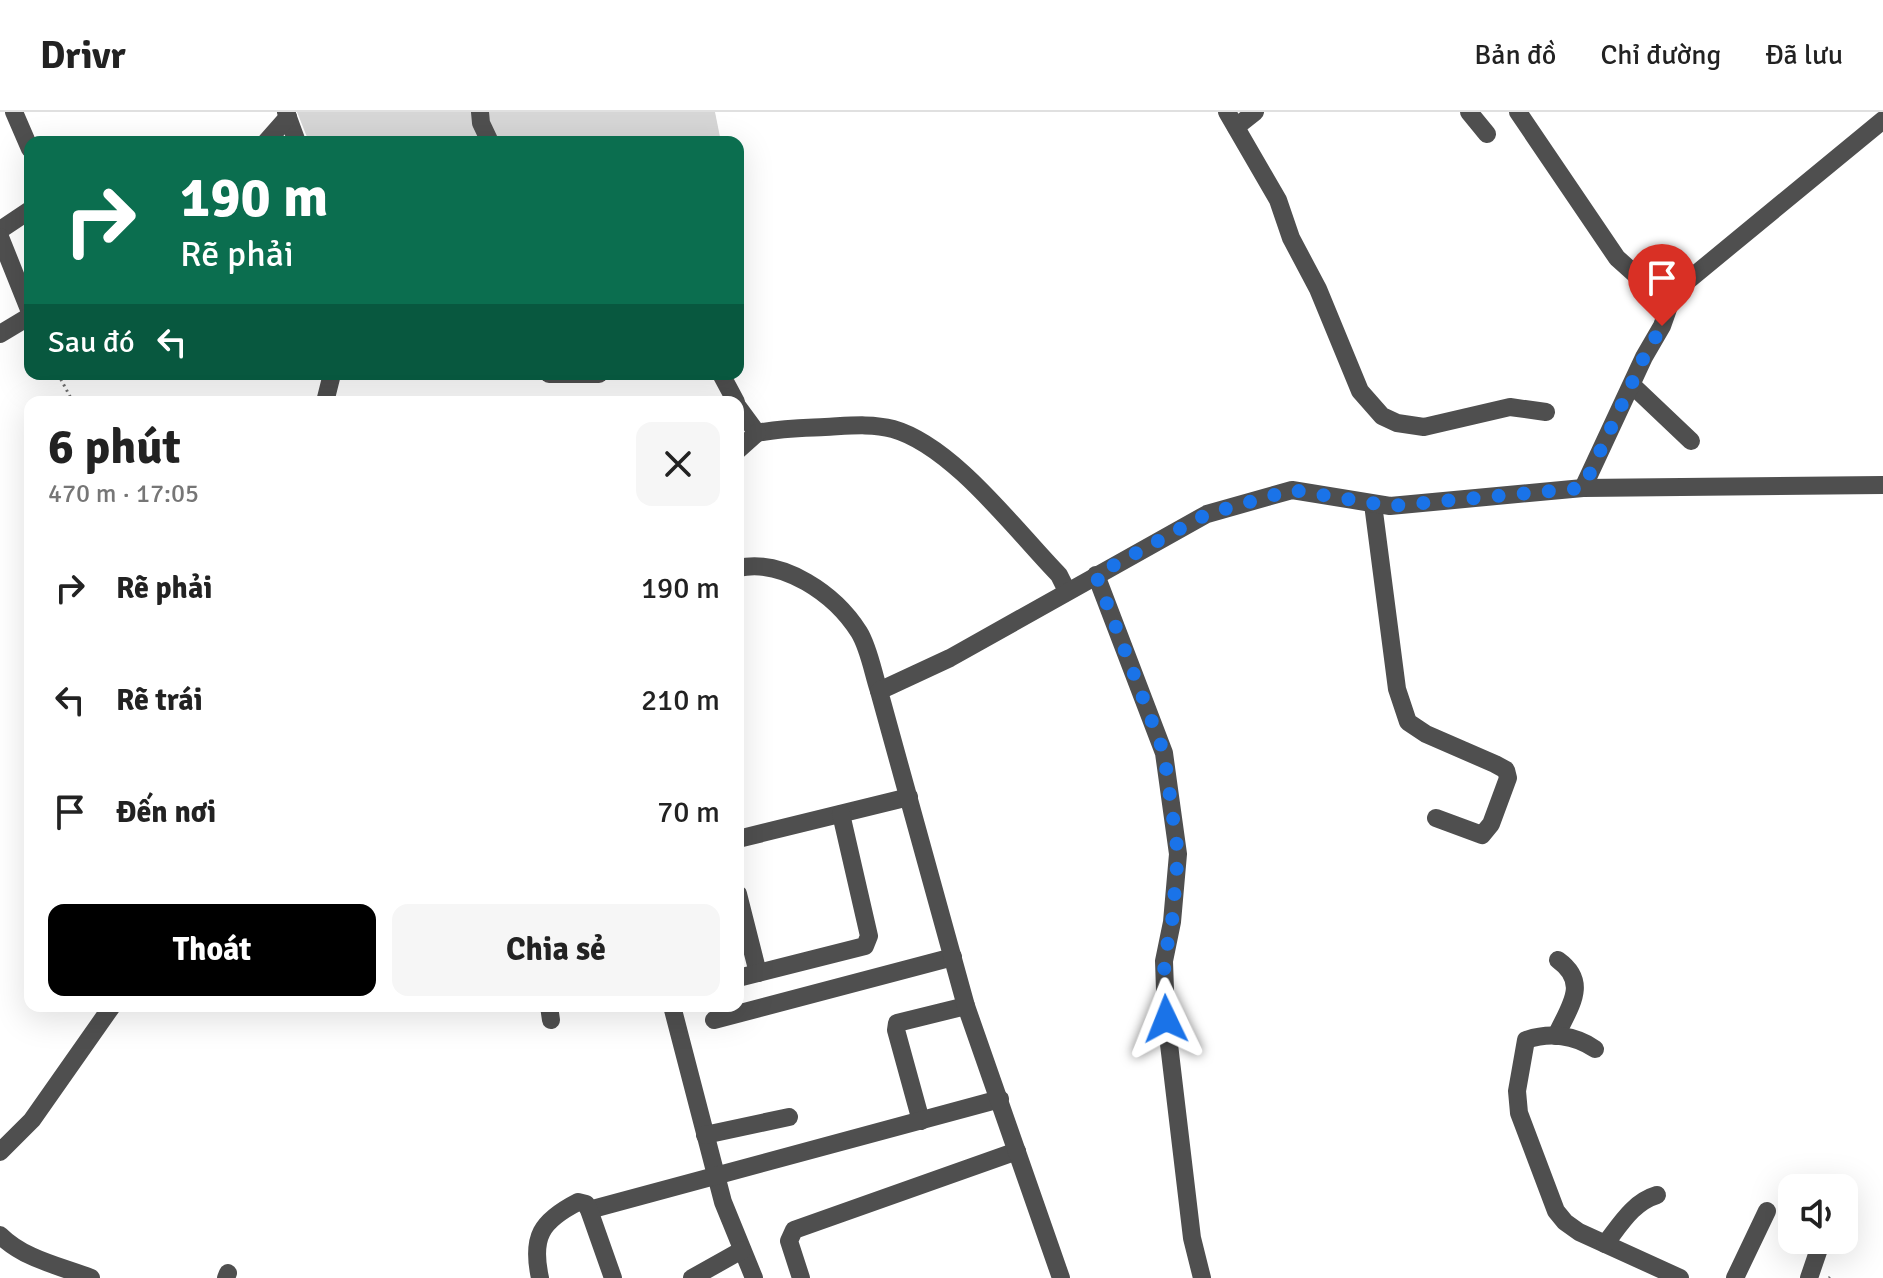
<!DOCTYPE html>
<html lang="vi">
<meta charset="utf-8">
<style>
:root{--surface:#fff;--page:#f6f6f6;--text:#222;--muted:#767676;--line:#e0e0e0;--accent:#000}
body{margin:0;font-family:Signika,sans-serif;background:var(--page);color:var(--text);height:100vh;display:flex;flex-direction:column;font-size:30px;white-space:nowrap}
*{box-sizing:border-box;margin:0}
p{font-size:26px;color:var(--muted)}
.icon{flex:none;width:44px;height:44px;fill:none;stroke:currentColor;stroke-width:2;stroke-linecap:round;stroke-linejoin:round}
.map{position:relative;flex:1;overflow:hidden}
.panel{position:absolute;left:24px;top:284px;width:720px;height:616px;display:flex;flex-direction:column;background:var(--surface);border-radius:16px;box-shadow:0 8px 32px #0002}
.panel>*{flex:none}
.top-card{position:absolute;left:24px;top:24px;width:720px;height:244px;border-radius:16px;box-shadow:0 8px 32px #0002;background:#0b6e4f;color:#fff;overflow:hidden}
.buttons{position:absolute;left:1778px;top:1062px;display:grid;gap:16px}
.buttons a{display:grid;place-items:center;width:80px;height:80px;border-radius:16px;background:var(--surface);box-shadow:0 8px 32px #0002;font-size:40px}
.pin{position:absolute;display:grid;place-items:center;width:68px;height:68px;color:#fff;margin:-82px -34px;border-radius:50% 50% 50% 0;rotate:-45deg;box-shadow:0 0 8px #0007}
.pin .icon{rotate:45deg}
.me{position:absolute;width:88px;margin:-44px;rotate:358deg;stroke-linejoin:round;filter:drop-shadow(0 0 6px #0008)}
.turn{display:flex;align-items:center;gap:28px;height:168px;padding:0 24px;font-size:36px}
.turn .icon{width:104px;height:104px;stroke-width:2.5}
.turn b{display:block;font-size:56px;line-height:68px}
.then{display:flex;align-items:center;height:76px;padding:0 24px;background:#0003;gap:16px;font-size:30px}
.round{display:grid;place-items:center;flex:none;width:84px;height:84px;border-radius:16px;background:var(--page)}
.headline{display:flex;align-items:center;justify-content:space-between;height:136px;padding:0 24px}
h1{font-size:48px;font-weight:800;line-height:60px}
.button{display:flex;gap:16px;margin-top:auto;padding:16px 24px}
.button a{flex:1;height:92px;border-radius:16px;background:var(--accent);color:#fff;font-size:32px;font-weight:800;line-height:92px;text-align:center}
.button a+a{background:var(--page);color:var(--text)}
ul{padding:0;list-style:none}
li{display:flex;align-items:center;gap:24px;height:112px;padding:0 24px}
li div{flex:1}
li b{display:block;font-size:30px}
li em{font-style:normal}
header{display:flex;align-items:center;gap:48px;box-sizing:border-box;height:112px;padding:0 40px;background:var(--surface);border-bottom:2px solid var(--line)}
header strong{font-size:38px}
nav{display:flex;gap:44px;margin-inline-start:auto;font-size:28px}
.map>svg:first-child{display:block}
.green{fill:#d6d6d6}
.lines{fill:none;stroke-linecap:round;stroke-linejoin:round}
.path{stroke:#717171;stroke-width:3;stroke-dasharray:2 4;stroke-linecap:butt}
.minor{stroke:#4f4f4f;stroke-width:18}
.route{stroke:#1a73e8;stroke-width:14;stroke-dasharray:0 25.2}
</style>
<header>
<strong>Drivr</strong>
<nav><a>Bản đồ</a><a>Chỉ đường</a><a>Đã lưu</a></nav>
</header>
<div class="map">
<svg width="1883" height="1166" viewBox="0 0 1883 1166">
<rect width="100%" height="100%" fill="#fff"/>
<path class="green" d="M297 0H715L721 30H309Z"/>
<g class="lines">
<g class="path">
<path d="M58 262 73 290"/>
<path d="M1829 1166 1830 1165"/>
</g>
<g class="minor">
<path d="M14 0 30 37"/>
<path d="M286 0 297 30"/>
<path d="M480 0 481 11 490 30"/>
<path d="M1227 0 1278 88 1291 126 1318 177 1360 279 1382 304 1397 311 1424 315 1510 295 1546 300"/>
<path d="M1469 0 1487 22"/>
<path d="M1518 0 1617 146 1655 180 1663 184 1674 180"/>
<path d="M1236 15 1255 0"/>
<path d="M266 30 288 5"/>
<path d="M0 118 30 98"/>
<path d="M0 125 30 200"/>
<path d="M0 222 30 204"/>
<path d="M549 262H599"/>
<path d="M721 262 736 290"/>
<path d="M1632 273 1691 329"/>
<path d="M325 290 332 262"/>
<path d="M738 295 757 321C780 316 802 316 825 315 847 314 871 311 893 317 953 334 1016 419 1059 463L1067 479"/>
<path d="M738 338 757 321"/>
<path d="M1583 376 1644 245 1662 214 1674 180 1883 8"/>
<path d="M1373 392 1397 577 1408 610 1426 622 1495 652 1506 658 1508 666 1491 712 1482 723 1436 706"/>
<path d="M738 456C783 446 835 482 859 520 869 536 873 561 879 579"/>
<path d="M1096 463 1164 641 1178 742 1172 810 1164 849 1166 907 1192 1126 1202 1166"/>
<path d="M738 727 909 685"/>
<path d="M738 782 758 861"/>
<path d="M738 866 865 834 869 824 841 702"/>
<path d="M549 894 551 908"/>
<path d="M672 894 723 1090 754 1166"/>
<path d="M714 908 953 845"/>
<path d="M1556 924C1569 895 1590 871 1558 848"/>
<path d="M1595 937C1575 923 1550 920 1526 928L1517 979 1519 1001 1556 1099 1565 1110 1579 1120 1680 1166"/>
<path d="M921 1009 896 918 897 911 966 894"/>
<path d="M705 1023 789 1005"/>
<path d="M0 1040 32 1008 112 894"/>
<path d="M1841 1076 1842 1073"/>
<path d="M589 1098 1000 987"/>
<path d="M0 1123C24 1147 60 1154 91 1166"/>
<path d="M1605 1132C1620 1113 1633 1090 1657 1083"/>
<path d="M226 1166 228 1161"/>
<path d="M540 1166C531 1125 541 1109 578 1090L586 1092 589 1098 613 1166"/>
<path d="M692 1166 742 1138"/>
<path d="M801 1166 789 1129 794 1118 1017 1039"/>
<path d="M1061 1166 966 894 879 579 950 546 1207 402 1292 378 1390 394 1583 376 1883 373"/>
<path d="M1735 1166 1767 1099"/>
<path d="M1809 1166 1822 1128"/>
</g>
</g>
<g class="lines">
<path class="route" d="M1166 907 1164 849 1172 810 1178 742 1164 641 1096 463 1207 402 1292 378 1390 394 1583 376 1644 245 1662 214"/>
</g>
</svg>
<div class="buttons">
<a><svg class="icon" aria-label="sound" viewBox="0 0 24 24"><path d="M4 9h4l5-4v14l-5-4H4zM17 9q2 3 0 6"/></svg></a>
</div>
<div class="pin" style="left:1662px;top:214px;background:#d93025"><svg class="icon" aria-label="arrive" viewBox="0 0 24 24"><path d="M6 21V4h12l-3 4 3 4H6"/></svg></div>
<svg class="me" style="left:1166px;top:907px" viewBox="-20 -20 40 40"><path d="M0-17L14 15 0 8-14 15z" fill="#1a73e8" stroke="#fff" stroke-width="4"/></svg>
<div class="top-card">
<div class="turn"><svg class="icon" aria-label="right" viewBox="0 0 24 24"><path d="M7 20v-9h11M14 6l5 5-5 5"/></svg><div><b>190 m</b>Rẽ phải</div></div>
<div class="then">Sau đó<svg class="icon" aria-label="left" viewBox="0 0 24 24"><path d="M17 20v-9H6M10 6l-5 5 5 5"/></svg></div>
</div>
<section class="panel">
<div class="headline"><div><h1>6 phút</h1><p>470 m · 17:05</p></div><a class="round"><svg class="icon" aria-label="close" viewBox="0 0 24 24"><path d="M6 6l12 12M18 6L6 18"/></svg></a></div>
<ul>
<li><svg class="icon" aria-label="right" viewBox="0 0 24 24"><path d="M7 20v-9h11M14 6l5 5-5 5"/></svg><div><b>Rẽ phải</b></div><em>190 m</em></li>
<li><svg class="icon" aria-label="left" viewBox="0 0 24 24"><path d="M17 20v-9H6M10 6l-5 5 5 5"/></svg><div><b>Rẽ trái</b></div><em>210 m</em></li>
<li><svg class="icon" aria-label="arrive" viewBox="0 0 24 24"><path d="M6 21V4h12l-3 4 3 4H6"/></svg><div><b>Đến nơi</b></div><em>70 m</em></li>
</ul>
<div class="button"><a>Thoát</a><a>Chia sẻ</a></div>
</section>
</div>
